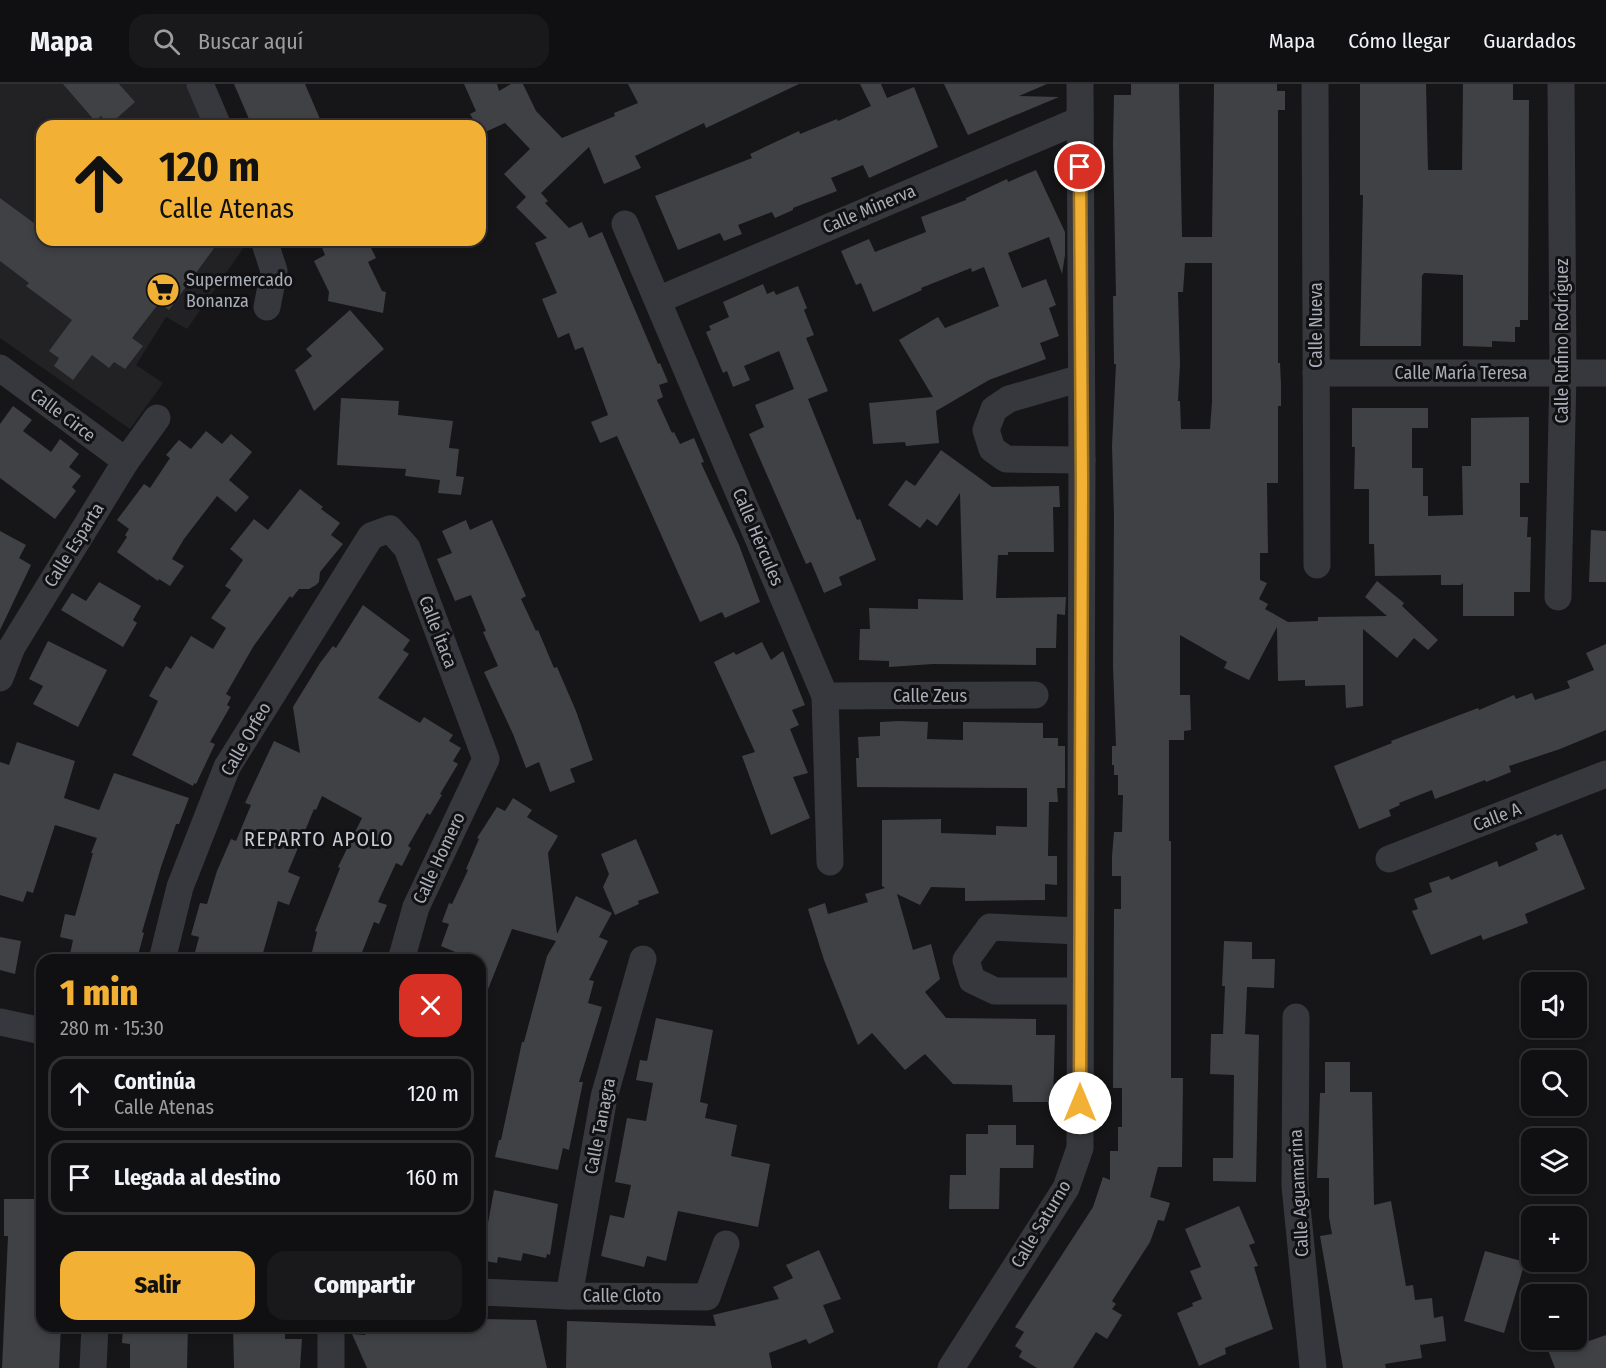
<!DOCTYPE html>
<html lang="es">
<meta charset="utf-8">
<style>
:root{--surface:#101012;--page:#19191b;--text:#f1f3f6;--muted:#9c9d9f;--line:#303032;--accent:#f2b134}
body{margin:0;font-family:"Fira Sans Condensed",sans-serif;background:var(--page);color:var(--text);height:100vh;display:flex;flex-direction:column;font-size:22px;white-space:nowrap}
*{box-sizing:border-box;margin:0}
p{font-size:20px;color:var(--muted)}
.icon{flex:none;width:33px;height:33px;fill:none;stroke:currentColor;stroke-width:2;stroke-linecap:round;stroke-linejoin:round}
.map{position:relative;flex:1;overflow:hidden}
.details{position:absolute;left:36px;top:870px;width:450px;height:378px;display:flex;flex-direction:column;background:var(--surface);border-radius:18px;box-shadow:0 3px 9px #0003,0 0 0 2px var(--line)}
.details>*{flex:none}
.guide{position:absolute;left:36px;top:36px;width:450px;height:126px;border-radius:18px;box-shadow:0 3px 9px #0003,0 0 0 2px var(--line);background:#f2b134;color:#111;overflow:hidden}
.fabs{position:absolute;left:1521px;top:888px;display:grid;gap:12px}
.fabs a{display:grid;place-items:center;width:66px;height:66px;border-radius:12px;background:var(--surface);box-shadow:0 3px 9px #0003,0 0 0 2px var(--line);font-size:30px}
.pin{position:absolute;display:grid;place-items:center;width:51px;height:51px;color:#fff;margin:-26px;border:3px solid #fff;border-radius:50%;box-shadow:0 2px 6px #0007}
.me{position:absolute;width:66px;margin:-33px;rotate:0deg;stroke-linejoin:round;filter:drop-shadow(0 0 4px #0008)}
.turn{display:flex;align-items:center;gap:21px;height:126px;padding:0 24px;font-size:27px}
.turn .icon{width:78px;height:78px;stroke-width:2.5}
.turn b{display:block;font-size:42px;line-height:51px}
.round{display:grid;place-items:center;flex:none;width:63px;height:63px;border-radius:18px;background:var(--page)}
.summary{display:flex;align-items:center;justify-content:space-between;height:102px;padding:0 24px}
h1{font-size:36px;font-weight:800;line-height:45px;color:var(--accent)}
.primary-button{display:flex;gap:12px;margin-top:auto;padding:12px 24px}
.primary-button a{flex:1;height:69px;border-radius:18px;background:var(--accent);color:#111;font-size:24px;font-weight:800;line-height:69px;text-align:center}
.primary-button a+a{background:var(--page);color:var(--text)}
ul{padding:0;list-style:none}
li{display:flex;align-items:center;gap:18px;height:75px;margin:0 12px 9px;padding:0 12px;border:3px solid var(--line);border-radius:18px}
li div{flex:1}
li b{display:block;font-size:22px}
li em{font-style:normal}
header{display:flex;align-items:center;gap:36px;box-sizing:border-box;height:84px;padding:0 30px;background:var(--surface);border-bottom:2px solid var(--line)}
header strong{font-size:28px}
nav{display:flex;gap:33px;margin-inline-start:auto;font-size:21px}
.search{width:420px;height:54px;background:var(--page);display:flex;align-items:center;gap:15px;box-sizing:border-box;padding:0 21px;border-radius:18px;color:var(--muted);font-size:22px}
.map>svg:first-child{display:block}
.built{fill:#222225}
.building{fill:#404145;fill-rule:evenodd}
.lines{fill:none;stroke-linecap:round;stroke-linejoin:round}
.street{stroke:#37383d;stroke-width:27}
.route-casing{stroke:#9d7322;stroke-width:15}
.route{stroke:#f2b134;stroke-width:10}
.labels{text-anchor:middle;dominant-baseline:central;stroke-width:6;stroke-linejoin:round;paint-order:stroke}
.street-label{font-size:18px;fill:#a8adb8;stroke:#111113}
.poi-label{font-size:18px;fill:#a8adb8;stroke:#111113;text-anchor:start}
.neighbourhood-label{font-size:20px;letter-spacing:1.5px;fill:#c9ccd4;stroke:#111113}
</style>
<header>
<strong>Mapa</strong>
<div class="search"><svg class="icon" aria-label="search" viewBox="0 0 24 24"><circle cx="10" cy="10" r="6"/><path d="M15 15l6 6"/></svg>Buscar aquí</div>
<nav><a>Mapa</a><a>Cómo llegar</a><a>Guardados</a></nav>
</header>
<div class="map">
<svg width="1606" height="1284" viewBox="0 0 1606 1284">
<rect width="100%" height="100%" fill="#161618"/>
<path class="built" d="M0 0H190L208 42H42V156H249L187 245 166 233 136 281 163 299 130 345 0 254Z"/>
<g class="building">
<path d="M63 0H119L135 18 109 41 101 32 95 37Z"/>
<path d="M234 0H305L323 42H252Z"/>
<path d="M464 0H497L499 7 511 0H523L536 27 562 54 615 32 614 29 638 19 628 0H799L706 44 704 39 635 72 641 84 604 100 589 63 541 109 548 117 545 119 569 144 582 138 589 154 602 148 658 280 660 279 668 298 659 301 663 313 657 316 672 349 674 348 680 360 694 354 704 378 701 379 739 461 760 518 725 534 722 528 700 538 617 352 600 359 591 338 608 331 583 263 575 266 569 249 558 254 542 215 557 209 535 159 547 154 516 123 526 113 504 90 530 65 505 39 481 50 480 42H477L470 30 476 27Z"/>
<path d="M860 0H881L887 14 914 3 938 63 869 94 863 81 831 94 837 107 793 124V126L775 134 772 128 738 141 742 150 724 157 720 149 678 166 655 112 752 74 750 70 799 47 800 50 837 35 838 37 871 22Z"/>
<path d="M944 0H1047L1019 12 1059 13 968 51Z"/>
<path d="M1131 0H1179L1182 153H1212L1214 0H1277V7H1285V26H1278V279H1280L1281 300V322H1278V399H1267L1268 469H1260V496L1267 499 1259 515 1268 520 1265 525 1288 538 1318 537V533L1387 532 1365 513 1377 497 1404 519 1402 522 1438 556 1428 566 1414 554 1397 574 1363 545V622L1346 624 1345 601 1305 602V596L1278 597 1277 543 1249 596 1224 584 1227 578 1180 551V611H1190L1191 646 1184 647V656H1169V757H1171V994H1183L1182 1083H1158L1150 1113 1170 1119 1164 1137 1158 1136 1150 1158 1112 1217 1116 1220 1112 1225 1122 1231 1107 1255 1096 1248 1073 1284H1037L1019 1273 1022 1267 1015 1262 1024 1248 1015 1243 1093 1123 1103 1093 1110 1096V1067H1118V1043H1122V1004H1113L1114 825H1121V792H1112V772L1114 748H1122L1123 711H1118V691H1114V681H1112V662H1116L1113 582 1114 432 1112 362 1116 280H1114L1113 212H1116L1113 61 1114 11H1131ZM1185 179H1212V318L1210 345H1181L1180 317H1178L1180 280 1178 208H1183Z"/>
<path d="M1360 0H1426L1428 86H1462L1463 0H1513V16H1529L1528 236H1520V243H1515V258L1492 257V263L1463 262V191L1424 189 1422 192 1421 262H1360L1363 111H1360Z"/>
<path d="M1036 86 1065 148V171L1062 190 1049 153 1008 169 1022 204 1046 195 1056 221 1049 224 1059 252 1040 259 1046 275 989 296 936 327 939 359 906 362 905 358 873 360 869 319 933 313 899 256 938 233 945 244 999 222 984 183 972 188 971 184 921 204 922 206 873 228 861 199 856 201 841 167 869 155 875 168 926 148 921 133 966 116V114L1007 95 1008 98Z"/>
<path d="M0 114 42 145V156H220L169 226 159 219 132 254 143 262 125 285 114 278 109 284 92 271 73 296 54 282 59 274 49 267 72 236 26 202 29 199 0 177Z"/>
<path d="M319 156H367L376 174 368 178 382 207 386 208 383 229 328 217 329 208 314 177 325 171Z"/>
<path d="M763 200 767 210 774 207 776 211 798 202 807 224 804 226 814 251 806 254 828 307 808 315 857 436 860 435 876 476 839 493 842 501 824 509 811 478 806 480 749 350 764 343 755 321 794 305 779 267 744 282 750 296 733 303 727 287 723 289 706 248 711 246 709 242 729 233 723 218Z"/>
<path d="M350 226 384 265 314 327 295 286 312 272 306 265Z"/>
<path d="M341 314 399 317 398 331 453 337 449 364 459 365 456 392 464 393 461 411 438 409 440 396 405 392 406 385 337 381Z"/>
<path d="M13 322 32 336 23 347 51 368 60 355 79 370 69 383 81 392 72 403 76 407 55 435 0 394V340Z"/>
<path d="M1352 324H1428V344H1412V384H1423V412H1428V432L1463 431 1462 382H1471V334L1529 333V399H1520V433H1528L1527 453H1531L1530 508H1514V532H1463V499L1461 501H1441V491L1375 492 1374 460H1369V405H1354L1355 363H1352Z"/>
<path d="M206 347 222 360 231 350 252 368 229 396 249 413 236 428 217 412 184 455 172 475 184 482 170 502 159 495 158 497 117 468 127 453 125 451 129 445 117 436 144 400 150 404 170 374 166 371 179 356 191 365Z"/>
<path d="M941 366 992 403 1059 402 1060 423H1053L1054 468H1008V471H998L996 514 1066 513 1065 531 1057 530 1056 564H1036V581L933 580 889 583V577L859 576 860 545H870L869 524 918 525V515L963 516 960 409 937 442 927 435 920 444 888 421 906 396 915 402Z"/>
<path d="M300 405 323 423 321 425 340 439 331 451 343 460 320 488 319 498 316 501 309 505H299L292 514 290 512 253 563 226 610 231 613 227 621 230 623 210 658 215 660 196 700 194 699 193 702 132 671 158 617 149 612 166 582 171 585 191 552 213 565 226 544 211 534 231 506 225 502 243 476 230 465 254 435 268 446Z"/>
<path d="M466 436 470 446 492 436 526 512 521 515 536 547 538 546 554 584 557 583 576 627 593 676 570 685 575 698 550 708 539 678 526 684 513 650 484 588 498 582 483 548 486 547 471 511 455 517 437 475 452 469 442 447Z"/>
<path d="M1591 446 1606 447V498H1589Z"/>
<path d="M0 447 26 461 19 474 31 481 0 546Z"/>
<path d="M99 498 141 522 133 536 137 539 123 563 61 526 72 509 86 517Z"/>
<path d="M363 521 410 556 403 566 409 570 378 614 420 639 424 633 453 651 449 657 461 664 453 677 458 680 440 710 442 711 430 731 427 729 408 762 411 764 402 782 396 779 378 818 387 821 379 840 374 838 359 876H310L317 848 315 847 340 784 338 783 362 734 322 712 316 726 314 725 288 788 300 793 289 821 278 817 261 876H193L199 853 191 851 200 819 207 820 217 787 231 755 236 757 251 721 245 719 274 657 300 669 293 623 320 579 333 562 336 564Z"/>
<path d="M48 557 107 586 78 643 33 620 43 602 29 595Z"/>
<path d="M762 558 771 576 783 567 805 621 792 626 799 641 790 645 808 689 793 693 810 734 771 751 742 672 755 668 714 578 734 568 736 571Z"/>
<path d="M1606 560V646L1560 665 1509 682 1511 688 1486 698 1485 696 1435 715 1432 706 1399 719 1400 721 1389 726 1391 732 1359 745 1334 682 1392 659 1391 657 1478 624 1479 626 1514 611 1516 615 1532 609 1535 616 1570 604 1567 597 1594 586 1586 569Z"/>
<path d="M899 637 928 638 927 655 963 656V638L1043 639V654H1058V662H1065V704H1057L1058 718H1049L1048 772H1057V801L1045 800V816L965 817V804L931 803 920 821 897 810 913 866 931 860 940 895 925 908 946 934 1036 935V951H1055L1053 1018H1013L1012 1001 953 1000 925 970 905 986 872 949 858 961 824 876 808 825 825 819 828 830 868 818 865 810 885 804 882 802V736L941 735V749L996 751V742L1027 743V704L857 703 856 674H859L858 653 880 652V638Z"/>
<path d="M17 658 75 677 64 714 99 726 114 689 189 714 179 740H176L161 783 142 848 144 849 137 875 122 872 121 876H93L70 870 73 856 60 853 65 830 75 832 93 769H91L97 754 55 741 33 809 27 807 23 818 0 811V678L9 681Z"/>
<path d="M513 714 532 726 527 733 558 752 548 769 557 850 576 812 612 829 599 853 608 857 589 896 594 897 588 919 602 923 579 998H583L569 1066 563 1064 558 1086 495 1073 499 1056H501L522 958H524L547 872 556 857 512 845 481 923 480 876H474L441 862 449 840 442 838 449 819 452 820 468 786 466 785 479 755 477 754 497 723 505 727Z"/>
<path d="M1556 750 1557 752 1562 750 1585 805 1525 830 1528 839 1483 856 1481 851 1431 871 1412 827 1418 825 1414 815 1432 808 1429 799 1449 792 1451 796 1497 777 1499 783 1538 766 1535 759Z"/>
<path d="M636 755 659 809 638 817 639 820 615 831 603 803 609 790 601 770Z"/>
<path d="M0 853 21 857 15 890 0 886Z"/>
<path d="M1224 857 1252 858V875H1275L1274 904 1247 903 1245 950 1259 951 1256 1098 1213 1097V1074H1233L1234 991 1210 990 1211 950H1223L1225 902H1222Z"/>
<path d="M656 934 713 946 700 1018 708 1020 705 1034 737 1041 731 1072 770 1080 758 1143 678 1127 666 1177 647 1172 644 1183 601 1172 610 1131 624 1134 631 1101 615 1098 627 1034 646 1037 653 999 636 996 640 976 647 977Z"/>
<path d="M1325 978H1350V1008H1372L1374 1121 1391 1117 1406 1202 1413 1201 1415 1216 1432 1214 1434 1234 1443 1232 1446 1257 1420 1261 1422 1274 1385 1280 1386 1284H1343L1320 1152 1332 1150 1329 1133V1094H1317L1320 1009H1325Z"/>
<path d="M988 1041H1016V1061H1034L1033 1084H1000L999 1125H949L950 1091H966V1050H988Z"/>
<path d="M494 1106 558 1120 550 1171 547 1170 546 1174 523 1169 521 1177 498 1173 497 1179 480 1176V1146L483 1147 485 1138 488 1139Z"/>
<path d="M4 1115H42V1242H61L59 1284H2L8 1152H4Z"/>
<path d="M1239 1122 1255 1159 1249 1161 1258 1182 1254 1183 1273 1245 1225 1264 1226 1270 1199 1282 1177 1229 1193 1222 1192 1219 1202 1215 1190 1187 1201 1183 1185 1145Z"/>
<path d="M819 1166 841 1215 823 1221 834 1248 809 1260 806 1255 769 1269 772 1284H566L567 1237 716 1242 713 1231 779 1215 773 1203 793 1194 786 1181Z"/>
<path d="M1485 1167 1525 1178 1504 1249 1464 1237Z"/>
<path d="M480 1235 536 1236 547 1284H367L352 1250 365 1251 367 1242H480Z"/>
<path d="M123 1242H188L187 1284H130V1260L122 1259Z"/>
<path d="M233 1242H285V1255H302L300 1284H234Z"/>
<path d="M1606 1251V1284H1555L1544 1256H1588L1589 1257Z"/>
</g>
<g class="lines">
<g class="street">
<path d="M200 0 218 42"/>
<path d="M1315 0 1317 481"/>
<path d="M625 140 825 612 830 778"/>
<path d="M264 156 274 187 267 223"/>
<path d="M658 216 1080 36"/>
<path d="M0 284 126 377"/>
<path d="M1316 289H1606"/>
<path d="M1081 294 1009 315 994 325 986 346 992 365 1006 375 1082 376"/>
<path d="M1558 513 1563 289 1561 0"/>
<path d="M0 594 12 563 126 377 157 334"/>
<path d="M825 612 1035 611"/>
<path d="M1389 775 1606 690"/>
<path d="M1080 847 990 843 966 876 972 896 995 907H1080"/>
<path d="M162 876 180 803 227 683 371 452 390 445 407 464 486 675 416 823 401 876"/>
<path d="M1296 933 1295 1102 1313 1284"/>
<path d="M0 938 42 947"/>
<path d="M480 1208 569 1212 707 1213 726 1160"/>
<path d="M569 1212 604 1013 643 875"/>
<path d="M93 1284 95 1242"/>
<path d="M331 1284V1242"/>
<path d="M951 1284 1066 1104 1080 1064 1082 376 1080 0"/>
</g>
</g>
<g class="lines">
<defs>
<path id="route" d="M1080 1019 1082 400 1080 83"/>
</defs>
<use href="#route" class="route-casing"/>
<use href="#route" class="route"/>
</g>
<defs>
<symbol id="supermarket-disc" viewBox="-11 -11 22 22"><circle r="9.5" fill="#f2b134" stroke="#111113"/><path d="M-6-5.5h2.5l.6 2H6L4.5 2H-2.5L-4.4-4H-6ZM-1.5 3.2a1.3 1.3 0 1 0 .1 0ZM3 3.2a1.3 1.3 0 1 0 .1 0Z" fill="#111"/></symbol>
</defs>
<g fill-rule="evenodd">
<use href="#supermarket-disc" x="144" y="187" width="38" height="38"/>
</g>
<g class="labels">
<g class="street-label">
<text transform="translate(869 125) rotate(-23)">Calle Minerva</text>
<text transform="translate(1316 241) rotate(-90)">Calle Nueva</text>
<text transform="translate(1562 257) rotate(-90)">Calle Rufino Rodríguez</text>
<text x="1461" y="289">Calle María Teresa</text>
<text transform="translate(63 331) rotate(37)">Calle Circe</text>
<text transform="translate(758 453) rotate(67)">Calle Hércules</text>
<text transform="translate(74 461) rotate(-58)">Calle Esparta</text>
<text transform="translate(438 548) rotate(69)">Calle Ítaca</text>
<text x="930" y="612">Calle Zeus</text>
<text transform="translate(246 655) rotate(-60)">Calle Orfeo</text>
<text transform="translate(1497 733) rotate(-21)">Calle A</text>
<text transform="translate(439 774) rotate(-65)">Calle Homero</text>
<text transform="translate(600 1042) rotate(-79)">Calle Tanagra</text>
<text transform="translate(1299 1109) rotate(-93)">Calle Aguamarina</text>
<text transform="translate(1041 1140) rotate(-59)">Calle Saturno</text>
<text x="622" y="1212">Calle Cloto</text>
</g>
<g class="poi-label">
<text x="186" y="196">Supermercado<tspan x="186" dy="21">Bonanza</tspan></text>
</g>
<g class="neighbourhood-label">
<text x="319" y="755">REPARTO APOLO</text>
</g>
</g>
</svg>
<div class="fabs">
<a><svg class="icon" aria-label="sound" viewBox="0 0 24 24"><path d="M4 9h4l5-4v14l-5-4H4zM17 9q2 3 0 6"/></svg></a>
<a><svg class="icon" aria-label="search" viewBox="0 0 24 24"><circle cx="10" cy="10" r="6"/><path d="M15 15l6 6"/></svg></a>
<a><svg class="icon" aria-label="layers" viewBox="0 0 24 24"><path d="M12 4l9 5-9 5-9-5zM3 14l9 5 9-5"/></svg></a>
<a>+</a>
<a>−</a>
</div>
<div class="pin" style="left:1080px;top:83px;background:#d93025"><svg class="icon" aria-label="arrive" viewBox="0 0 24 24"><path d="M6 21V4h12l-3 4 3 4H6"/></svg></div>
<svg class="me" style="left:1080px;top:1019px" viewBox="-20 -20 40 40"><circle r="19" fill="#fff"/><path d="M0-13L10 11 0 6-10 11z" fill="#f2b134"/></svg>
<div class="guide">
<div class="turn"><svg class="icon" aria-label="ahead" viewBox="0 0 24 24"><path d="M12 20V5M6 11l6-6 6 6"/></svg><div><b>120 m</b>Calle Atenas</div></div>
</div>
<section class="details">
<div class="summary"><div><h1>1 min</h1><p>280 m · 15:30</p></div><a class="round" style="background:#d93025;color:#fff"><svg class="icon" aria-label="close" viewBox="0 0 24 24"><path d="M6 6l12 12M18 6L6 18"/></svg></a></div>
<ul>
<li><svg class="icon" aria-label="ahead" viewBox="0 0 24 24"><path d="M12 20V5M6 11l6-6 6 6"/></svg><div><b>Continúa</b><p>Calle Atenas</p></div><em>120 m</em></li>
<li><svg class="icon" aria-label="arrive" viewBox="0 0 24 24"><path d="M6 21V4h12l-3 4 3 4H6"/></svg><div><b>Llegada al destino</b></div><em>160 m</em></li>
</ul>
<div class="primary-button"><a>Salir</a><a>Compartir</a></div>
</section>
</div>
